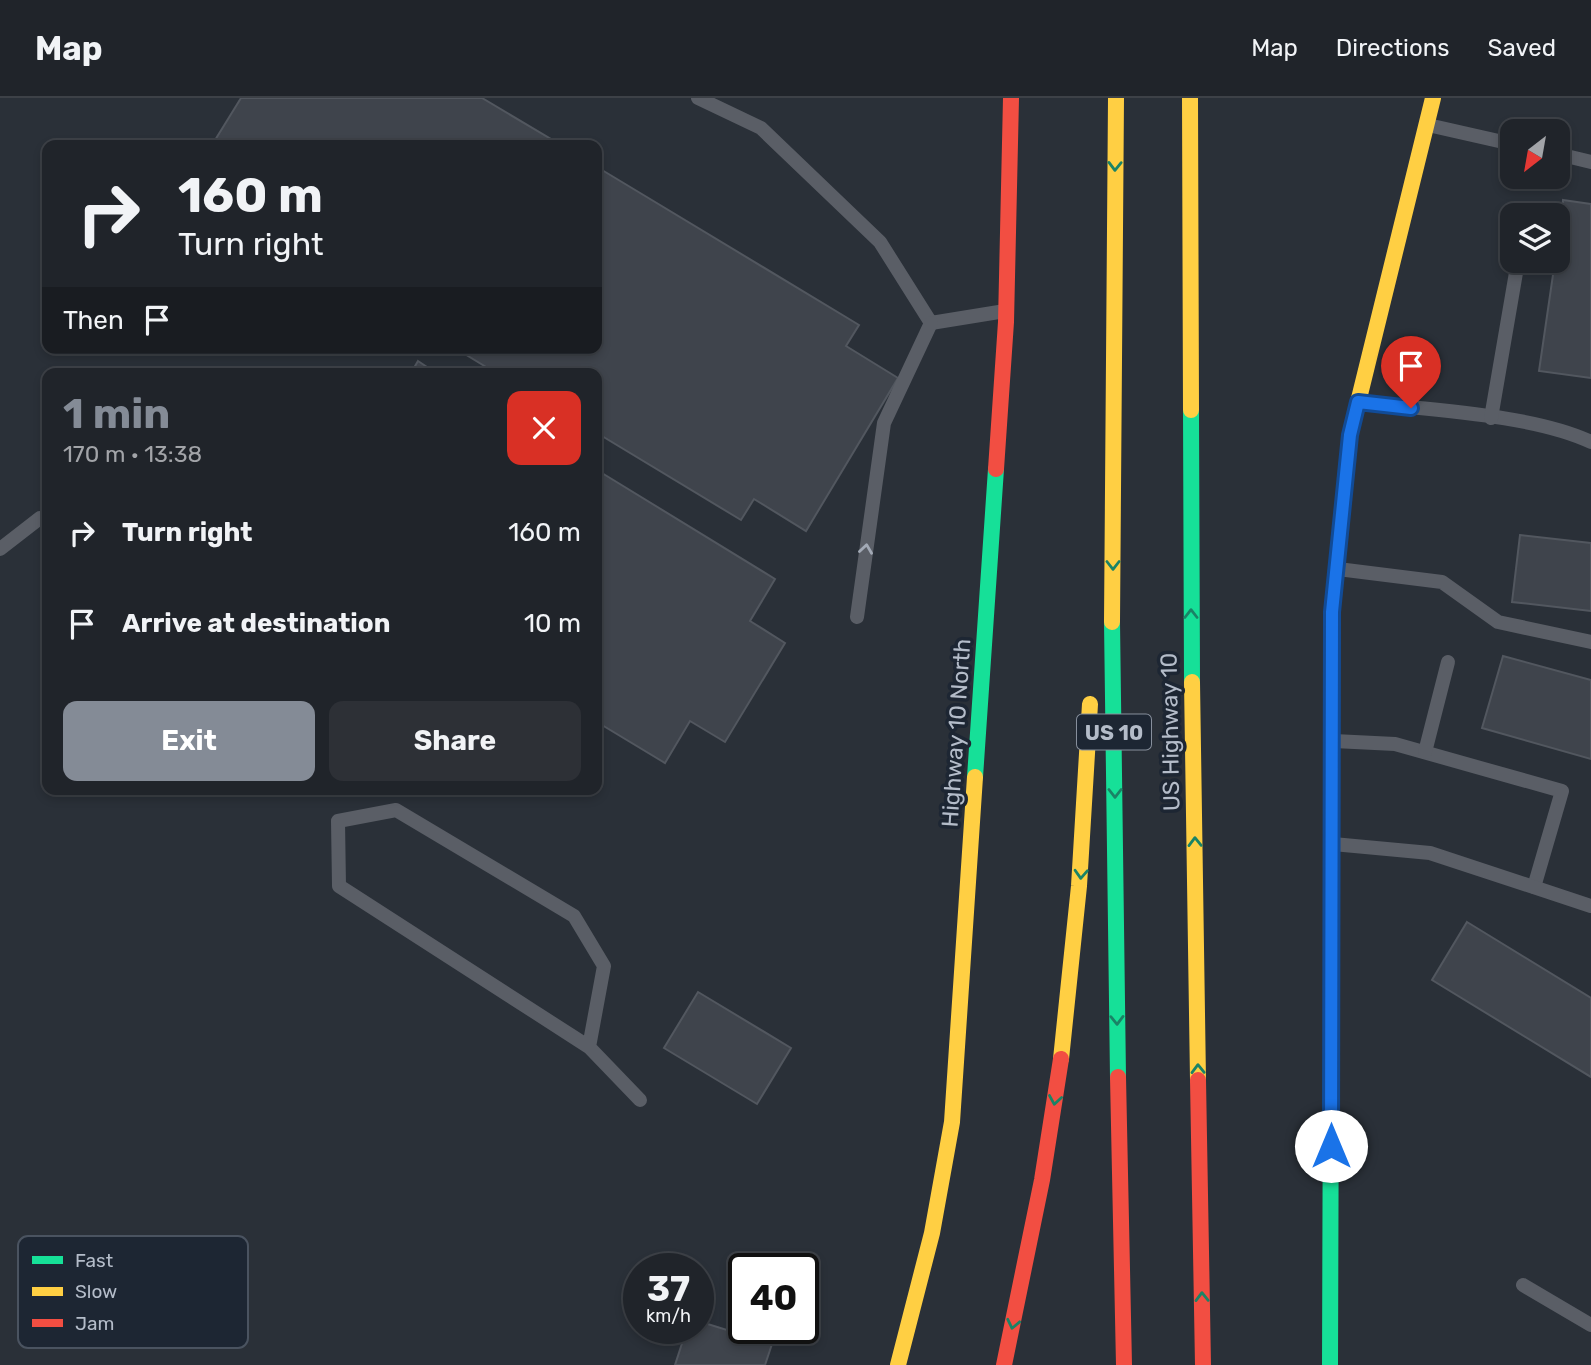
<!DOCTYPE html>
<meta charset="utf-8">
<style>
:root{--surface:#20242a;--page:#2d3036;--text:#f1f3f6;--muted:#a2a4a8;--line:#3d4147;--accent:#848b96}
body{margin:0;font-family:Rubik,sans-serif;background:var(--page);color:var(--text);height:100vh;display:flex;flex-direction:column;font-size:26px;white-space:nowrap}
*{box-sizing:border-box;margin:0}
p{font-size:23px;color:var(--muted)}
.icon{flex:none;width:38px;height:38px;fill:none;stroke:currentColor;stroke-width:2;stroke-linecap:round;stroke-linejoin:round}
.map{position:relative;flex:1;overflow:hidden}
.sheet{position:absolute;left:42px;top:270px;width:560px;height:427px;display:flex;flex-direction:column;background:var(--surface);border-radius:14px;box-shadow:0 4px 10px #0003,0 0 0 2px var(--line)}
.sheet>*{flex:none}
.guide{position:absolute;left:42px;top:42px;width:560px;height:214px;border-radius:14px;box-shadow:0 4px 10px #0003,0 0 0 2px var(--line);background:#20242a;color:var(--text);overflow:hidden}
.needle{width:46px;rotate:211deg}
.tools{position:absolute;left:1500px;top:21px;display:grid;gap:14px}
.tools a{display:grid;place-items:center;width:70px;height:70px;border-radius:14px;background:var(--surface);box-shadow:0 4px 10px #0003,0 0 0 2px var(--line);font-size:35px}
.speed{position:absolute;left:623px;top:1155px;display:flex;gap:14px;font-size:35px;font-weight:700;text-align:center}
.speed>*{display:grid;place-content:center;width:91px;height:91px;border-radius:50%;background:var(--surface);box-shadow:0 4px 10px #0003,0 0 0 2px var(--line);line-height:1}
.speed small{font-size:18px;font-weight:400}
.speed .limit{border:4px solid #111;border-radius:10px;background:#fff;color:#111}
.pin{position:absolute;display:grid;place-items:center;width:60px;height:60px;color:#fff;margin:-72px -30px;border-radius:50% 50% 50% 0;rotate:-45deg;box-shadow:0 0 7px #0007}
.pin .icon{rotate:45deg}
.me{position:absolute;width:77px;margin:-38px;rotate:0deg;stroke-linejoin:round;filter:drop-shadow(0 0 5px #0008)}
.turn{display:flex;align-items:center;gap:24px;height:147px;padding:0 21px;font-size:32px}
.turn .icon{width:91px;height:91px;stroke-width:2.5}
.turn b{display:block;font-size:49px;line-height:60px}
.then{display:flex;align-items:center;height:66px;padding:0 21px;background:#0003;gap:14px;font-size:26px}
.round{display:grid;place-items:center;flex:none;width:74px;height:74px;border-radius:14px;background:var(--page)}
.headline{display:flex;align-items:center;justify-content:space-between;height:119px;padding:0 21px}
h1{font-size:42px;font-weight:700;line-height:52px;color:var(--accent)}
.button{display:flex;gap:14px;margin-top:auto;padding:14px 21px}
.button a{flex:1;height:80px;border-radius:14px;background:var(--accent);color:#fff;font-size:28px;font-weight:700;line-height:80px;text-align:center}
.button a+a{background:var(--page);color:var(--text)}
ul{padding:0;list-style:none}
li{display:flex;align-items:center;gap:21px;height:91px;padding:0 21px}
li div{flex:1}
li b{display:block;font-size:26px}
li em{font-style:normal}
header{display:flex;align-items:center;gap:42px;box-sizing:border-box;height:98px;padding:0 35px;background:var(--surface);border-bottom:2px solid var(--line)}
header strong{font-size:33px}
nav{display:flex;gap:38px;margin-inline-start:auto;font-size:24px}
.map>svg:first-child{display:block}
.building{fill:#3f444c;stroke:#52575f;stroke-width:2}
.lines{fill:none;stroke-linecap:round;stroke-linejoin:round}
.lane{stroke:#5a5e66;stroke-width:14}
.fast{stroke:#16e098;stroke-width:16}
.slow{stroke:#ffcf43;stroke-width:16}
.jam{stroke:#f24e42;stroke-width:16}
.oneway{stroke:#1a8366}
.oneway2{stroke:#a2a9b5}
.route-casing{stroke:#114b97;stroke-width:18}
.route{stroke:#1a73e8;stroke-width:12}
.labels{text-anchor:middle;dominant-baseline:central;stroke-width:7;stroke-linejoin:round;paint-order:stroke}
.shield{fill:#1d2633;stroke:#878f9c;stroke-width:2}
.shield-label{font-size:21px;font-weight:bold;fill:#b4bcc9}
.street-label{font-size:23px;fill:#b4bcc9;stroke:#1d2633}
.key{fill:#1d2633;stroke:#4a5360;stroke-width:2}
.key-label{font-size:19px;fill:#b4bcc9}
</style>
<header>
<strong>Map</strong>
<nav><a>Map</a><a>Directions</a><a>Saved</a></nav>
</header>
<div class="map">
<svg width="1591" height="1267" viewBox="0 0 1591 1267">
<rect width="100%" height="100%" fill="#2a3038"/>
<g class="building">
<path d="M241 0H482L561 47H212Z"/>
<path d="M597 69 859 227 846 248 898 280 806 433 754 401 741 422 597 335V275H496L455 250H597Z"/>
<path d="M1563 102 1591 106V280L1539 273 1555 163H1558Z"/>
<path d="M418 263 436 275H411Z"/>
<path d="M597 372 775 481 750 523 785 545 725 644 690 623 665 665 597 624Z"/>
<path d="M1520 437 1591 445V513L1512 504Z"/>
<path d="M1503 558 1591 582V661L1482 630Z"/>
<path d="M1467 824 1591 900V979L1432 882Z"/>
<path d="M698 894 791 950 757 1006 664 950Z"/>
<path d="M698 1223 772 1246 765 1267H675L687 1230H698Z"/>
</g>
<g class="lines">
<g class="lane">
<path d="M698 0 761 30 880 144 931 225 1005 213"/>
<path d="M1428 27 1512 46"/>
<path d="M1558 56 1591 64"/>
<path d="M1526 117 1527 113"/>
<path d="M1359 304C1426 312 1532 316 1591 344"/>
<path d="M1491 320 1518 163"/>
<path d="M0 451 40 420H47"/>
<path d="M1338 471 1442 484 1498 524 1591 544"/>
<path d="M857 519 884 325 931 225"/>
<path d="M1334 643 1395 646 1562 693 1534 789"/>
<path d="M1425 654 1448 564"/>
<path d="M1333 746 1430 755 1591 808"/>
<path d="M589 949 604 868 574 818 396 712 338 723 339 788 589 949 640 1002"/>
<path d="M1523 1187 1591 1227"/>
</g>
<g class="fast">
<path d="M1191 312 1192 584"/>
<path d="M1112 524 1118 979"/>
<path d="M975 679 996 371"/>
<path d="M1330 1267 1331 951"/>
</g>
<g class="slow">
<path d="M1190 0 1191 312"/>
<path d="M1338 456 1350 337 1433 0"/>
<path d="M1112 524 1116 0"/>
<path d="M1192 584 1198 982"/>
<path d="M1061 961 1079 788 1090 606"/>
<path d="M898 1267 932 1135 952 1024 975 679"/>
</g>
<g class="jam">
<path d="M996 371 1006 224 1011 0"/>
<path d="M1331 951 1332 514 1338 456"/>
<path d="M1118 979 1124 1267"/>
<path d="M1198 982 1203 1267"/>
<path d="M1004 1267 1042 1082 1061 961"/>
</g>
</g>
<defs><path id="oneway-chevron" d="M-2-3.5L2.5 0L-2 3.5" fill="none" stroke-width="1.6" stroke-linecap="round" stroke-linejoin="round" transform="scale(1.75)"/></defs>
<g class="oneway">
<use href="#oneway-chevron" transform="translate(1115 68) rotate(91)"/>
<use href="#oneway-chevron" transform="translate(1113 467) rotate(90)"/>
<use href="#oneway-chevron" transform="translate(1191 516) rotate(-90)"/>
<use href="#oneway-chevron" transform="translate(1115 695) rotate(90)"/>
<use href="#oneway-chevron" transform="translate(1195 744) rotate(-91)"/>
<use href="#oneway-chevron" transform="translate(1081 776) rotate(93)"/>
<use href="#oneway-chevron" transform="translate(1117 922) rotate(89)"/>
<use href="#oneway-chevron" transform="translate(1198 971) rotate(-91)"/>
<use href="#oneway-chevron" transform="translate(1055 1002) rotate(99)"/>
<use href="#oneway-chevron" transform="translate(1202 1199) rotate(-91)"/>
<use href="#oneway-chevron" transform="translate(1013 1226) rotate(102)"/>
</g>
<use class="oneway2" href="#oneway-chevron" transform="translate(866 451) rotate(-82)"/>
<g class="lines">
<defs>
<path id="route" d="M1331 1048 1332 514 1350 337 1358 304 1411 310"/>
</defs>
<use href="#route" class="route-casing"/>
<use href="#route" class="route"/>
</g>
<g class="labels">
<rect class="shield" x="1077" y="616.5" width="74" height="35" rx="5"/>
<g class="shield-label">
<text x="1114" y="634">US 10</text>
</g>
<g class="street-label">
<text transform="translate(1170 634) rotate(-91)">US Highway 10</text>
<text transform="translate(956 635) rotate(-86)">Highway 10 North</text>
</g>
</g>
<rect x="18" y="1138" width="230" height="112" rx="10" class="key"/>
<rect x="32" y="1158" width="31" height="8" fill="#16e098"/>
<rect x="32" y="1189" width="31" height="9" fill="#ffcf43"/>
<rect x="32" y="1221" width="31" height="8" fill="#f24e42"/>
<g class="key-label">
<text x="75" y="1169">Fast</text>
<text x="75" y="1200">Slow</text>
<text x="75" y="1232">Jam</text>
</g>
</svg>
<div class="tools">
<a><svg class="needle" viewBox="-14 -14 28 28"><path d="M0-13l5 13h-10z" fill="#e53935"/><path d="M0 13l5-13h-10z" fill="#a2a4a8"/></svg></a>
<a><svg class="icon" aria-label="layers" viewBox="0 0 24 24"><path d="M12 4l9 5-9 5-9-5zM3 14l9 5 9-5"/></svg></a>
</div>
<div class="speed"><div>37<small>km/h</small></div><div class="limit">40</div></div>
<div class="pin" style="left:1411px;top:310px;background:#d93025"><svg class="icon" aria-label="arrive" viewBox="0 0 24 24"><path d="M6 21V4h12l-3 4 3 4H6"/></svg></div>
<svg class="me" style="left:1331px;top:1048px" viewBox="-20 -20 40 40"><circle r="19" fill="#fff"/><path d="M0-13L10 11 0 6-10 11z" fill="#1a73e8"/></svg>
<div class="guide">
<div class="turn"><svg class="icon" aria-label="right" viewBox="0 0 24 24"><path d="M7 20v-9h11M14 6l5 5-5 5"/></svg><div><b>160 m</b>Turn right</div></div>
<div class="then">Then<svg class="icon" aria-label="arrive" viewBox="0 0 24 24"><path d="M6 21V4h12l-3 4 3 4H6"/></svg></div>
</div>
<section class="sheet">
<div class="headline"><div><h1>1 min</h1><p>170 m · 13:38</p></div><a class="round" style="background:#d93025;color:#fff"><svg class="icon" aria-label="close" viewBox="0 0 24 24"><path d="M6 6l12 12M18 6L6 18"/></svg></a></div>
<ul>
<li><svg class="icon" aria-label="right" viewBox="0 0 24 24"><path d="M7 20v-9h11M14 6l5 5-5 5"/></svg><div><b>Turn right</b></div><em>160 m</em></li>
<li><svg class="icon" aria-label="arrive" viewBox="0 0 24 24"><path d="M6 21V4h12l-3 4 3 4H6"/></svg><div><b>Arrive at destination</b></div><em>10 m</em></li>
</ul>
<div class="button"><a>Exit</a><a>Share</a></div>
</section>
</div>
